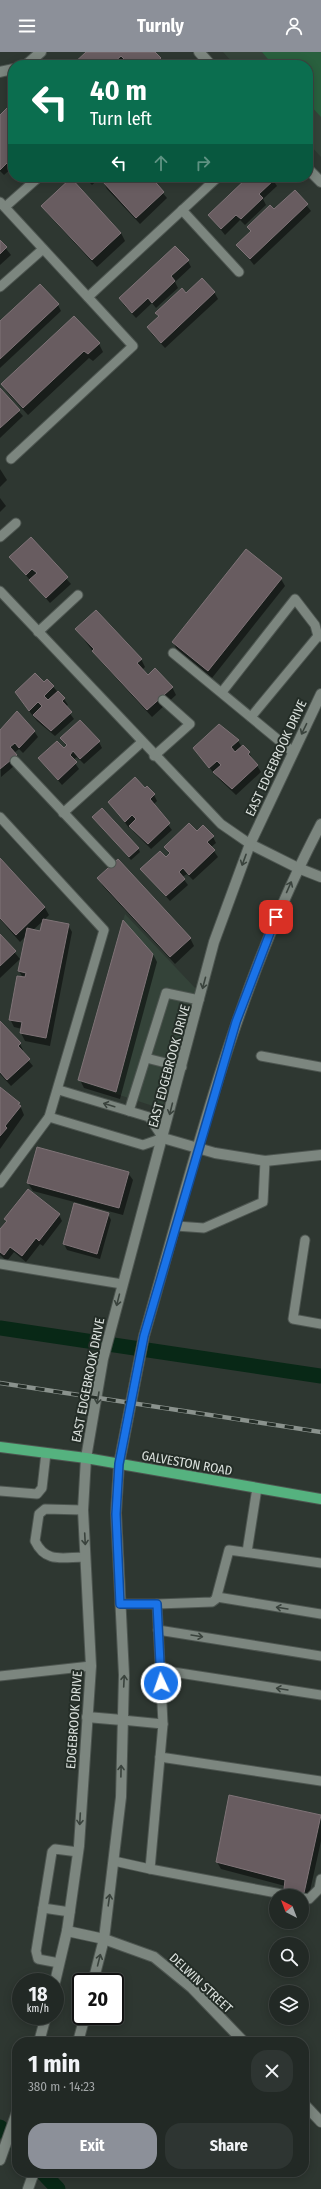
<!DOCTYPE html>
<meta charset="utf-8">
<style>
:root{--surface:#222925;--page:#2e3532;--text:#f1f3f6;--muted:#a2a6a7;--line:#3f4542;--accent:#8c9099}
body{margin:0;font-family:"Fira Sans Condensed",sans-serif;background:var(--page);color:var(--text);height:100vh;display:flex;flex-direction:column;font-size:15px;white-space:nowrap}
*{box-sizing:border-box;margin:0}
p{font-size:13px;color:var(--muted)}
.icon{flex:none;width:22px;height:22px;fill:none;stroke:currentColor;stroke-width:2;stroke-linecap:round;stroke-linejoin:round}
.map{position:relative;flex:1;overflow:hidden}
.sheet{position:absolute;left:12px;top:1985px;width:297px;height:140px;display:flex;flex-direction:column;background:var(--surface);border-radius:16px;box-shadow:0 2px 10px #0003,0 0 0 1px var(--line)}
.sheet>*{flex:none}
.banner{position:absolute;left:8px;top:8px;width:305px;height:122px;border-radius:16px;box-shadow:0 2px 10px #0003,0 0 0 1px var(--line);background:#0b6e4f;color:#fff;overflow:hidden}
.needle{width:26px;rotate:318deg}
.controls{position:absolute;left:269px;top:1837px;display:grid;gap:8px}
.controls a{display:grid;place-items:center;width:40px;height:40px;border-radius:50%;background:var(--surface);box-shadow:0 2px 10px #0003,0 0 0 1px var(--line);font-size:20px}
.speed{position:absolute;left:12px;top:1921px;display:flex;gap:8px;font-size:20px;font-weight:700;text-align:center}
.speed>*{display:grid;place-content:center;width:52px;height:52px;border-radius:50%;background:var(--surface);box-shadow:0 2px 10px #0003,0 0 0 1px var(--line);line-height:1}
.speed small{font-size:10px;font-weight:400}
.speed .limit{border:2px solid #111;border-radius:6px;background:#fff;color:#111}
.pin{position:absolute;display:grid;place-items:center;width:34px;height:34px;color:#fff;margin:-17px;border-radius:8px;box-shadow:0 2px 6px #0006}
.me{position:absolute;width:44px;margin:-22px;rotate:357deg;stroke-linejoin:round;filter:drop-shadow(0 0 3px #0008)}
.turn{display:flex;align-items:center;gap:14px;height:84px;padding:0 16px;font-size:18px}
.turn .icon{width:52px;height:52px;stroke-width:2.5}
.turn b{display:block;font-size:28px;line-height:34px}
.lanes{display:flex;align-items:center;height:38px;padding:0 16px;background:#0003;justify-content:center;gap:20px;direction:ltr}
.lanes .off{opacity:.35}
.round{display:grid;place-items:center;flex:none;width:42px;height:42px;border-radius:16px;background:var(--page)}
.summary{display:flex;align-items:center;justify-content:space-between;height:68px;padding:0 16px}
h1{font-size:24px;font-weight:700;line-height:30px}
.button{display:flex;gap:8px;margin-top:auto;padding:8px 16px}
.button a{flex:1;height:46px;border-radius:16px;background:var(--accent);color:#fff;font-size:16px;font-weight:700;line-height:46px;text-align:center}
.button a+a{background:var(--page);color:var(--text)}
header{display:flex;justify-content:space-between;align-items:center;height:52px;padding:0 16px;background:var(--accent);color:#fff;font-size:18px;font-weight:700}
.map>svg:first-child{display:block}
.built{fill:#344339}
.garden{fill:#29603e}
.shadow{fill:#0007;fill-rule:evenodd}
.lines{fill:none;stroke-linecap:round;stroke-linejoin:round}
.canal{stroke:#082816;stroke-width:15}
.building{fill:#685c60;stroke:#7f7377}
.service-casing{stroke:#4d5550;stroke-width:11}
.minor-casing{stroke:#4d5550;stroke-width:12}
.secondary-casing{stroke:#4d5550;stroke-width:12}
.primary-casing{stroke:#4d5550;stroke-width:12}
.service{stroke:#7c867f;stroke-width:9}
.minor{stroke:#7c867f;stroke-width:10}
.secondary{stroke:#7c867f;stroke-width:10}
.primary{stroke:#55b27f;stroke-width:10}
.rail-casing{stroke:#8a928d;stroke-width:4.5}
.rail{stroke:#242d27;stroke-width:3;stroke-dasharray:9;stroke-linecap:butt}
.oneway{stroke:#3a433d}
.route-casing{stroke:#114b97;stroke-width:10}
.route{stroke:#1a73e8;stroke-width:7}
.labels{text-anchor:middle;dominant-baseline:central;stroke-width:4;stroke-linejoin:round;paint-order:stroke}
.street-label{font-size:13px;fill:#dbe1dd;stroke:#242d27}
</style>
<header><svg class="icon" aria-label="menu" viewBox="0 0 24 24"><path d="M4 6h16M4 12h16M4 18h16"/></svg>Turnly<svg class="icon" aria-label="person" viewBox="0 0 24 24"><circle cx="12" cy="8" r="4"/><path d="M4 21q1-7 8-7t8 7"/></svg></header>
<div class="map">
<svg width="321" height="2137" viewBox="0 0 321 2137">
<rect width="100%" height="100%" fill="#2e3731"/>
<g class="built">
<path d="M223 0H321V105L308 91V13H235Z"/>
<path d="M125 862 196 937 162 1057 77 1029Z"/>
</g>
<path class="garden" d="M262 0H321V65L308 51V13H273Z"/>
<g class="shadow">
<path d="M87 0H154L164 13H128L126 11 123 13H73Z"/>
<path d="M13 56V115L4 123 0 119V64Z"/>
<path d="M84 125H101L92 133Z"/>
<path d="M110 125H149L167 146 140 172 107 137 104 131Z"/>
<path d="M250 125H271L277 134 263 147 266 153 245 173 240 168 225 183 209 163Z"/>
<path d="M71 128 121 181 125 189 97 215 47 161 43 154Z"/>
<path d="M295 139 311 159 254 213 238 193 251 180 248 175 274 159Z"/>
<path d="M0 189 11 203 0 213Z"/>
<path d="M188 209 191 215 175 230 178 236 156 256 152 251 136 266 124 253 120 247Z"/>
<path d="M214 240 218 247 165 296 152 282 148 276 159 265 157 261 186 242Z"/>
<path d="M58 253 61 259 0 316V270Z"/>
<path d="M74 266 99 292 103 300 93 309 89 306 28 363 7 340 3 333Z"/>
<path d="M0 338 23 364 0 386Z"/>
<path d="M0 417 7 428 0 435Z"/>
<path d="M0 446 6 454 0 460Z"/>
<path d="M31 487 71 532 50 551 11 506Z"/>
<path d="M281 527 285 534 212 626 177 598 173 590Z"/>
<path d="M76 577 141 607 145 615 142 618 148 624 172 635 176 643 152 665 98 606Z"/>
<path d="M47 628 64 647 68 653 65 655 74 667 55 684 37 669 19 646Z"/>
<path d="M0 679H34L38 685 23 701 19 697 14 701 20 709 1 725Z"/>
<path d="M62 686 99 690 102 696 84 712 77 705 73 708 79 717 62 733 39 706 64 698 67 695Z"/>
<path d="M238 689 242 695 243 694 249 701 261 720 236 743 218 726 198 702Z"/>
<path d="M145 738 154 743 157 749 153 753 172 778 151 797 134 780 130 774 129 776 110 750Z"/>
<path d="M93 765 138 796 140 800 131 808Z"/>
<path d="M197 780 213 785 216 791 211 795 218 805 193 828 187 822 182 825 188 833 170 849 142 817 170 803 165 795Z"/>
<path d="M0 808 45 856 49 863 44 868 68 873 72 880 50 994 25 989 21 981 22 977 14 975 10 967 23 926 19 919 26 884 20 890 0 867ZM44 868 41 880 32 879Z"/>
<path d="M99 827 190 886 194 894 175 912 103 834Z"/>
<path d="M0 883 20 907 0 926Z"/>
<path d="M153 902 157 910 120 1047 84 1036 80 1028Z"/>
<path d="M0 971 20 992 23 998 21 1000 33 1014 11 1034 0 1022Z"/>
<path d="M0 1036 19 1051 24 1063 0 1097Z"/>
<path d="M128 1121 133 1128 123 1163 33 1139 28 1131Z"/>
<path d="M108 1162 111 1168 100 1207 67 1198 64 1192Z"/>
<path d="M59 1163 62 1169 43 1194 40 1192 26 1210 14 1200 7 1209 0 1203V1179L7 1170 6 1167Z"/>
<path d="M321 1763V1789L308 1848 302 1844H289L285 1834 221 1817 217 1810Z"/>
</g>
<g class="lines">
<g class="canal">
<path d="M0 1276 321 1324"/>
<path d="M0 2075 17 2093"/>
<path d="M42 2120 58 2137"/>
</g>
</g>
<g class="building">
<path d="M86 0H155L161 6 153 13H130L121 4 111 13H72Z"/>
<path d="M11 52 13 55V105L0 118V63Z"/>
<path d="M108 125H151L164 140 136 166 103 130Z"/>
<path d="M248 125H273L275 127 259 142 263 146 241 167 236 163 221 177 208 163Z"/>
<path d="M71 126 121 181 92 208 41 154Z"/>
<path d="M295 138 308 152 250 207 236 193 251 179 247 175 270 153 274 157Z"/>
<path d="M0 188 7 195 0 202Z"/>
<path d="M175 194 189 208 171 224 175 229 152 251 148 246 132 261 119 246Z"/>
<path d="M202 226 215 240 161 291 147 275 159 264 155 261 182 236 186 241Z"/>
<path d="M40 232 59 252 0 307V269Z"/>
<path d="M74 264 100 291 88 302 84 299 23 356 1 332Z"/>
<path d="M0 336 20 358 0 376Z"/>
<path d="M31 485 68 525 46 546 29 528 37 521 32 517 26 523 9 505Z"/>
<path d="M246 497 282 526 208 619 172 590Z"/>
<path d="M96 558 142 607 137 611 148 623 155 616 173 635 147 658 92 599 94 597 75 577Z"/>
<path d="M35 621 44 630 47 627 54 634 44 644 48 648 58 639 65 646 62 649 72 660 51 679 33 663 42 654 38 650 29 659 15 640Z"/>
<path d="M17 659 35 679 19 696 15 691 10 695 17 703 0 717V678Z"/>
<path d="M80 668 100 689 80 707 73 699 70 703 77 710 58 728 38 706 57 689 64 696 67 693 60 686Z"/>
<path d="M219 672 239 688 231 695 235 700 243 693 250 700 248 702 258 713 232 737 213 720 221 713 217 709 209 716 193 696Z"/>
<path d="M135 725 145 736 147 734 155 742 150 747 170 771 148 792 129 774 136 767 132 763 125 770 108 750Z"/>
<path d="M102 756 139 796 129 805 92 765Z"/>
<path d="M189 771 197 779 203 773 214 784 207 790 215 798 189 823 183 816 179 820 185 827 166 844 140 817 160 799 166 805 170 801 164 795Z"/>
<path d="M0 806 45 855 16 883 0 866Z"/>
<path d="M118 807 191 886 170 905 97 826Z"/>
<path d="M43 867 69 872 46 986 20 981 22 970 9 968 17 924 25 925 26 921 18 919 27 876 40 879Z"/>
<path d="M123 868 153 902 116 1040 78 1028Z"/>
<path d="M0 882 16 899 0 914Z"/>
<path d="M0 969 21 991 18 994 30 1007 7 1028 0 1020Z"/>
<path d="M0 1035 20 1051 18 1052 21 1054 5 1074 7 1076 0 1084Z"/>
<path d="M37 1095 129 1120 119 1156 27 1131Z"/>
<path d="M28 1137 60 1162 39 1189 36 1186 22 1204 10 1195 4 1203 0 1200V1177L7 1169 4 1167Z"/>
<path d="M74 1151 109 1161 97 1202 63 1192Z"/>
<path d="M229 1743 321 1763 304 1841 284 1837 285 1828 216 1810Z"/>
</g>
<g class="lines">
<defs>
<g id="service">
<path d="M0 150 133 294 11 407"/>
<path d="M5 155 39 125"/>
<path d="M182 158 239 220"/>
<path d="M0 235 43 197"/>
<path d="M88 245 218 125"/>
<path d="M0 485 16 471"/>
<path d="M0 539 221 772 250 792"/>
<path d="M38 580 78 543"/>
<path d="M173 601 293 700"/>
<path d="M222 640 295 547 315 573 318 584"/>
<path d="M251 665 318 584 321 585"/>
<path d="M154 704 190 672 163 648"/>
<path d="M15 709 111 811"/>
<path d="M63 761 142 690"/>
<path d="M0 765 104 878 49 1065 0 1131"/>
<path d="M261 1004 321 1015"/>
<path d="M146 1006 182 1015"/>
<path d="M129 1059 166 941 199 948"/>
<path d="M49 1065 143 1093 163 1086 149 1065 59 1038"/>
<path d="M176 1174 204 1176 263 1150 265 1109"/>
<path d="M305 1188 293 1267 321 1272"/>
<path d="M0 1212 122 1232"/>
<path d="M0 1439 37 1442 42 1436 46 1401"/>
<path d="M83 1458 45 1457 39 1462 35 1489C46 1512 63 1505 85 1505"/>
<path d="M247 1500 257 1436"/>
<path d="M217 1545 321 1562"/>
<path d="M157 1552 212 1550 216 1547 229 1498 321 1511"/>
<path d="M158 1578 321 1604"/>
<path d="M160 1618 321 1643"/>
<path d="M0 1624 91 1614"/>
<path d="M122 1668 163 1672"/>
<path d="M160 1705 321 1729"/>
<path d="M114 1809 150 1817 163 1672 157 1552H120"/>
<path d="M150 1817 292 1844"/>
<path d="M302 1846 309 1847 319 1837 321 1827"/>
<path d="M43 1856 70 1860"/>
<path d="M59 1911 38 1907 36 1899 52 1800 55 1797 78 1800"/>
</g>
<g id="minor">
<path d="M199 0 211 13"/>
<path d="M26 13 41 0"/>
<path d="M0 20 13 17"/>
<path d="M308 117 321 130"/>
<path d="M250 792 298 816 321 825"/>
<path d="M163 1086 215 1101 265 1109 321 1103"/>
<path d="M67 1879 104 1887 154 1905 192 1936 244 1990"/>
<path d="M304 2052 321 2070"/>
</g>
<g id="secondary">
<path d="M87 1665 122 1668"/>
<path d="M55 1930 67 1879 79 1794 91 1614 83 1458 86 1406 103 1307 214 890 250 792 321 642"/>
<path d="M93 1930 104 1887 121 1745 124 1623 116 1461 119 1412 144 1284C194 1110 236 933 321 772"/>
<path d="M39 1990 46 1964"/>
<path d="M78 1990 85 1964"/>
<path d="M0 2108 17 2060"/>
<path d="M28 2137 34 2120"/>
</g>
<path id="primary" d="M0 1395 86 1406 321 1447"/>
</defs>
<use href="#service" class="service-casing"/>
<use href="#minor" class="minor-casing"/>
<use href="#secondary" class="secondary-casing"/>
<use href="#primary" class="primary-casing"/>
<use href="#service" class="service"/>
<use href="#minor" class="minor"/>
<use href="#secondary" class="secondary"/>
<use href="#primary" class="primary"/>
<defs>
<path id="rail" d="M0 1331 321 1380"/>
</defs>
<use href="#rail" class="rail-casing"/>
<use href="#rail" class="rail"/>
</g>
<defs><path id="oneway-shaft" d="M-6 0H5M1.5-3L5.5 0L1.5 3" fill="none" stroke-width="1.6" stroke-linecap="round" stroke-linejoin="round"/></defs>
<g class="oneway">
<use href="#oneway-shaft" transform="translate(304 677) rotate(116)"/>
<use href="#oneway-shaft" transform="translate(244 808) rotate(110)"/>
<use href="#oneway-shaft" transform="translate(289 835) rotate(-66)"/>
<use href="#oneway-shaft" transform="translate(204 931) rotate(105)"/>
<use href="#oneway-shaft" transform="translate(109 1053) rotate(-163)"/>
<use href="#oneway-shaft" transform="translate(171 1057) rotate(104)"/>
<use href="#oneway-shaft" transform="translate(118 1248) rotate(104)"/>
<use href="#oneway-shaft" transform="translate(98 1346) rotate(99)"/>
<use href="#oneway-shaft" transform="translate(85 1487) rotate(87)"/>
<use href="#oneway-shaft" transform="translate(282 1556) rotate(-171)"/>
<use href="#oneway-shaft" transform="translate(197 1584) rotate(9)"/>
<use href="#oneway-shaft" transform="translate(124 1629) rotate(-87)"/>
<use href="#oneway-shaft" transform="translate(282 1637) rotate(-171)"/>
<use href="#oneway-shaft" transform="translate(121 1719) rotate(-89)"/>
<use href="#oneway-shaft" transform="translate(80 1767) rotate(93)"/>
<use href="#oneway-shaft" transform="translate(109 1848) rotate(-82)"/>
<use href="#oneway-shaft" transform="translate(99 1908) rotate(-76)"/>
</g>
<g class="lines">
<defs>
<path id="route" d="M161 1631 157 1552H120L116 1462 119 1412 144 1284 236 970 276 865"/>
</defs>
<use href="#route" class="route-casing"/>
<use href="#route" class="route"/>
</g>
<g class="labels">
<g class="street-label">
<text transform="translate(276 706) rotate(-65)">EAST EDGEBROOK DRIVE</text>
<text transform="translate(169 1014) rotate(-75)">EAST EDGEBROOK DRIVE</text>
<text transform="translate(88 1328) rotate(-79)">EAST EDGEBROOK DRIVE</text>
<text transform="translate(187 1411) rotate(10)">GALVESTON ROAD</text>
<text transform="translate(74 1668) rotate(-86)">EDGEBROOK DRIVE</text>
<text transform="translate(201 1931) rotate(43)">DELWIN STREET</text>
</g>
</g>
</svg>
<div class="controls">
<a><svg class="needle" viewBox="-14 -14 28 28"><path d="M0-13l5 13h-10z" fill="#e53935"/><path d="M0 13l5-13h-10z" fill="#a2a6a7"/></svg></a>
<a><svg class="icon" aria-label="search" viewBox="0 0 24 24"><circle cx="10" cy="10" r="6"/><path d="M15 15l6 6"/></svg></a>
<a><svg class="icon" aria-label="layers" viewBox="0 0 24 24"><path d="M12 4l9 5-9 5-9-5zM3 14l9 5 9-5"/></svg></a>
</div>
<div class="speed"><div>18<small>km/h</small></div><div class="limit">20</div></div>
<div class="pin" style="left:276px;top:865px;background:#d93025"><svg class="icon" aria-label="arrive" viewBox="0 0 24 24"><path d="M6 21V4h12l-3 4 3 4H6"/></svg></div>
<svg class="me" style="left:161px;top:1631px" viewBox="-20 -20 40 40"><circle r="17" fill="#1a73e8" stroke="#fff" stroke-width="3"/><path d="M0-11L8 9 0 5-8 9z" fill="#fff"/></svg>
<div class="banner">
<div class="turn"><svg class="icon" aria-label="left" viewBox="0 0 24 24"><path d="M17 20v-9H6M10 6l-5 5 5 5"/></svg><div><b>40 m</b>Turn left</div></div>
<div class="lanes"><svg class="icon" aria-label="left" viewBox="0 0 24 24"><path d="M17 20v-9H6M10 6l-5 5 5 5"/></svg><svg class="icon off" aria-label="ahead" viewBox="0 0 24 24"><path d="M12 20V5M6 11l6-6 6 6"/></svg><svg class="icon off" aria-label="right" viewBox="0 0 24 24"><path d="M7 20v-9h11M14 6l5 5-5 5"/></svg></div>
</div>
<section class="sheet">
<div class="summary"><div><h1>1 min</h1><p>380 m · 14:23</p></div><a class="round"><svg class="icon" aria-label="close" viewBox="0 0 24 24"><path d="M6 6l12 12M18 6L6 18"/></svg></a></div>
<div class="button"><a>Exit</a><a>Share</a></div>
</section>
</div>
